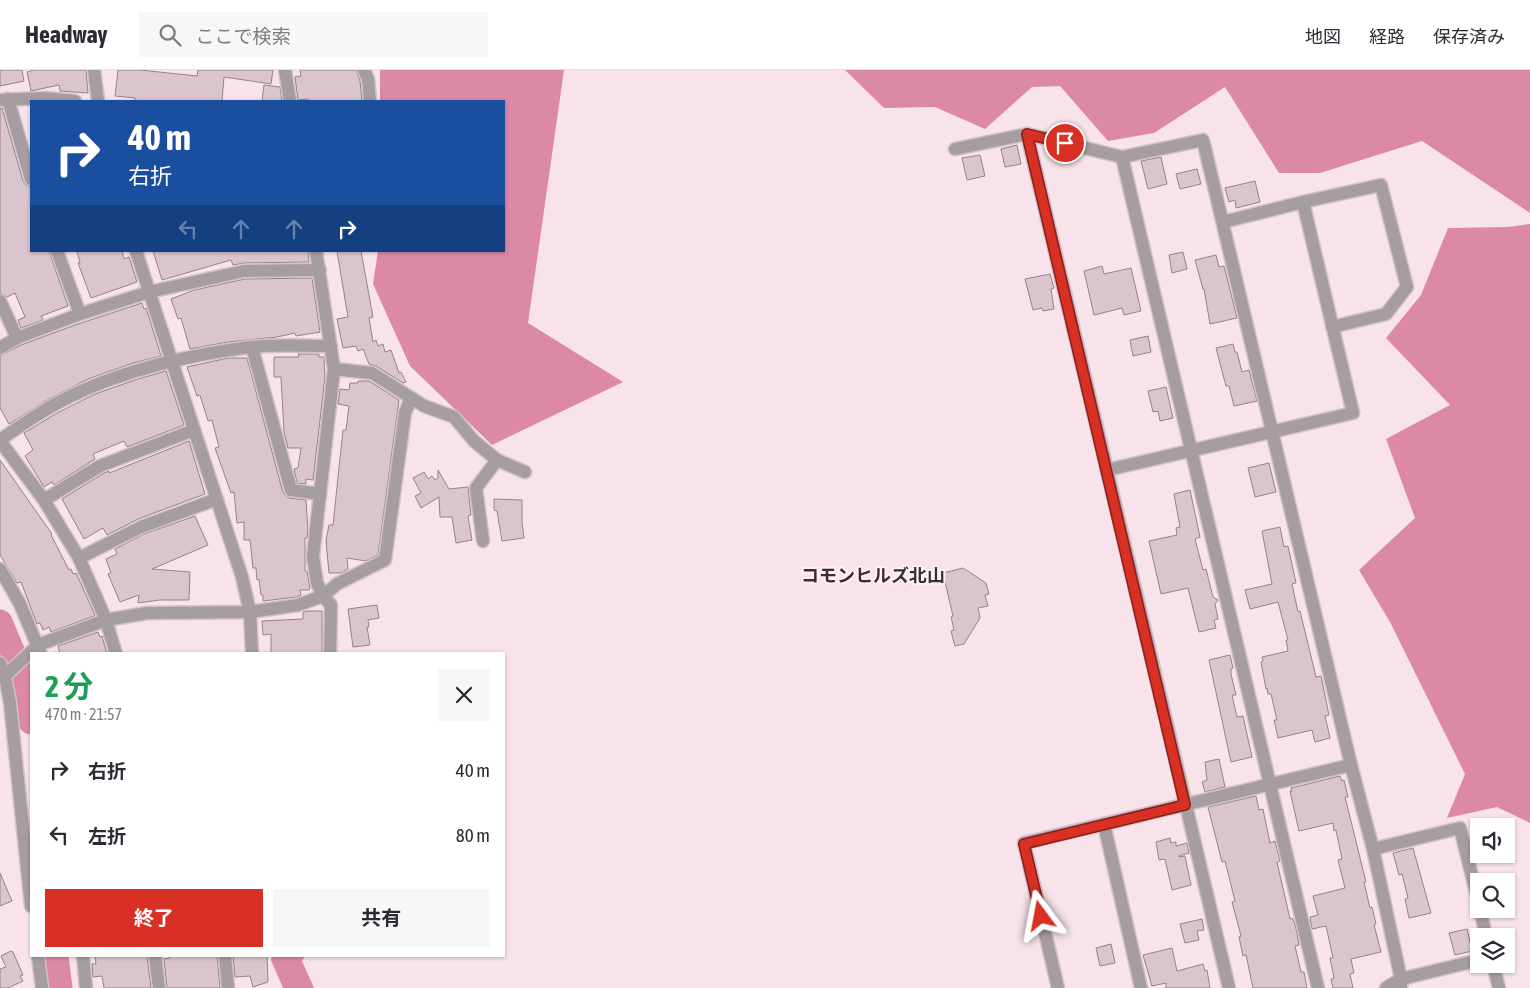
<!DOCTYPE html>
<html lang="ja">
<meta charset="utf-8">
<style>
:root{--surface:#fff;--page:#f7f7f7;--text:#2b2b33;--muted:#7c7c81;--line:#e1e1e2;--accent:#d93025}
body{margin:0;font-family:"Asap Condensed","Noto Sans JP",sans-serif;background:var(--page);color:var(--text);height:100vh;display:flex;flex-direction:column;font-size:19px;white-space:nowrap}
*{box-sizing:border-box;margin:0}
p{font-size:16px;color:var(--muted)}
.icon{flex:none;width:28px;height:28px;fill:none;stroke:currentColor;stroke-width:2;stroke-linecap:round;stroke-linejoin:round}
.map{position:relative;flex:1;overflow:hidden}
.side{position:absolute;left:30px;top:582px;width:475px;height:305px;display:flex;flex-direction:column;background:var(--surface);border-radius:0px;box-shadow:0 1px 4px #0004}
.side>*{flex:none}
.top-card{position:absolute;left:30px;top:30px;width:475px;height:152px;border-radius:0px;box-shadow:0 1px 4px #0004;background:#1a4fa0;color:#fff;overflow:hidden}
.tools{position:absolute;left:1470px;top:748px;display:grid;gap:10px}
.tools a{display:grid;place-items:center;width:45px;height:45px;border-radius:0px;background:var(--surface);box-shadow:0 1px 4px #0004;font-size:25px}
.pin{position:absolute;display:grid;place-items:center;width:42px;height:42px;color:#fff;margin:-21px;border:2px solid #fff;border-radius:50%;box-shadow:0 1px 5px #0007}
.me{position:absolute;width:55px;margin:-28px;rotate:347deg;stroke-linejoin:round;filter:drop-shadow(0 0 4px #0008)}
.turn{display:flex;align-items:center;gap:18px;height:105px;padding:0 15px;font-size:22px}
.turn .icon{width:65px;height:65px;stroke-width:2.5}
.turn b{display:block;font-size:35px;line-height:42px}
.lanes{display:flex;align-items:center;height:48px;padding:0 15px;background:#0003;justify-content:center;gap:25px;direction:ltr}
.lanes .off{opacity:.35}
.round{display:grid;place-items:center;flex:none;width:52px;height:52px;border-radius:0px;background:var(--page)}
.headline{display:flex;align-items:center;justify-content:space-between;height:85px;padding:0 15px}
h1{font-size:30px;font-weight:700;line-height:38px;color:#1e9e55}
.button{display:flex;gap:10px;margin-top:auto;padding:10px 15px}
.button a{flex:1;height:58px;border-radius:0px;background:var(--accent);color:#fff;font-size:20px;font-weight:700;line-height:58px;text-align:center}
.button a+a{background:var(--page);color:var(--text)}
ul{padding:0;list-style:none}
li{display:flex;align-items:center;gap:15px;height:65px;padding:0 15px}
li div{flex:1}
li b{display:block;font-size:19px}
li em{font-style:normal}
header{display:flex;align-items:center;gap:30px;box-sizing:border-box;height:70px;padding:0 25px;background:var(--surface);border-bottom:1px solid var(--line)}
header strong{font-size:24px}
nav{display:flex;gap:28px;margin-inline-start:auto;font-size:18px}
.search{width:350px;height:45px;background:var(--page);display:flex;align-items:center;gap:12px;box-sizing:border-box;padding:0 18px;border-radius:0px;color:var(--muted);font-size:19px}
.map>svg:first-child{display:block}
.forest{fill:#dc88a7}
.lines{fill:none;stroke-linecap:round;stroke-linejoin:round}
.river{stroke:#dc88a7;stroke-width:25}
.building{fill:#d9c5cb;stroke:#968389}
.minor-casing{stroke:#d2c1c6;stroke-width:15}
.minor{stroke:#a69da0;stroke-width:12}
.route-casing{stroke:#8d1f18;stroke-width:12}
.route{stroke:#d93025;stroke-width:9}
.labels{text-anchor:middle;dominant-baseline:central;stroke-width:4;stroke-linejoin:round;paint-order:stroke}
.quarter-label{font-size:18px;font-weight:bold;fill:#3c2d32;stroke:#fff2f6}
</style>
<header>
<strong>Headway</strong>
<div class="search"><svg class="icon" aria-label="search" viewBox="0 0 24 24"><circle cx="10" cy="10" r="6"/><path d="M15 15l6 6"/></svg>ここで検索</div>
<nav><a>地図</a><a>経路</a><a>保存済み</a></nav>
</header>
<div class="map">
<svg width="1530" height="918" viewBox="0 0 1530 918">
<rect width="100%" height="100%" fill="#f7e3e9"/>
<g class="forest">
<path d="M380 0H564L528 253 623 312 492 375 410 296 373 214 378 181H504V31H380Z"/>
<path d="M845 0H1530V143L1422 71 1320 103H1279L1225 17 1154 63 1108 71 1060 16 1032 17 985 59 935 37 884 38Z"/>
<path d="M1530 154V753L1497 737 1447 748 1465 704 1390 552 1359 500 1415 448 1386 369 1450 335 1386 268 1421 225 1448 158 1508 157Z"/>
<path d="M272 886H305L302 891 314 918H283L271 890Z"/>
</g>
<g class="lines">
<g class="river">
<path d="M0 552 24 609 31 652"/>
<path d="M56 886 60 918"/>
</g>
</g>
<g class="building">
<path d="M0 0H22L24 11 0 16Z"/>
<path d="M34 0H86L88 23 60 21 59 15 31 21 27 2Z"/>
<path d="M118 0H140L197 6 198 0H273L271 14 224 7 222 31H142L135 30V28L115 26Z"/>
<path d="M300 0H356L360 11 362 31H308V29L298 30 295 7 301 6Z"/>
<path d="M264 15 280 17 282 31H262Z"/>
<path d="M0 38H2L23 111 26 115 31 117V181H49L68 236 41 246 43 250 21 258 18 250 25 247 15 223 7 227 0 223Z"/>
<path d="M1017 75 1021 94 1005 97 1001 79Z"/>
<path d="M980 85 985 106 967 110 962 88Z"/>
<path d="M1161 87 1167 114 1148 119 1141 91Z"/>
<path d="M1197 99 1201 114 1180 119 1176 104Z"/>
<path d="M1255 111 1260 132 1236 138 1235 130 1229 132 1225 118Z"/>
<path d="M77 181H122L124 189 129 187 137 212 91 228 78 193H80Z"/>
<path d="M153 181H308L309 192 244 193 233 195 231 190 162 210Z"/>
<path d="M337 181H361L373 247 369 248 373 272 376 270 378 276 383 274 385 282 391 280 399 303 401 302 406 312 403 313 376 296 369 294 363 279 358 281 356 276 343 278 337 249 348 247Z"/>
<path d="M1183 182 1187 199 1172 203 1169 185Z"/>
<path d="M1216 185 1219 197 1224 196 1237 248 1210 254 1204 219H1203L1195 190Z"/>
<path d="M1102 196 1104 204 1131 198 1141 241 1124 245 1122 238 1094 245 1084 201Z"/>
<path d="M1050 204 1054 218 1051 219 1054 239 1043 241 1042 238 1033 240 1025 209Z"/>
<path d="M312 208 320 262 296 266 295 263 277 267 228 272 190 279 181 248 178 249 171 229 194 220 245 209Z"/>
<path d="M142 233 144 239 146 238 161 286 133 293 88 309 49 329 9 354 0 338V286L21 275 75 255Z"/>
<path d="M1148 266 1151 282 1133 286 1130 270Z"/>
<path d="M1233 274 1235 282H1237L1242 302 1249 300 1257 331 1234 336 1229 316H1226L1216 278Z"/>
<path d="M298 284H319V287H324V289L325 307 313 410 306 409V414L297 413 294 399 298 398 301 378H288L284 362 281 307H274V287H299Z"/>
<path d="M228 288H247L283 423 289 428 306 430 308 460 307 468H305V501H307L310 518 309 520H300L301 525 296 527 263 531V525H261L259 509 257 510 256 498H253L250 470H244V452L237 453 234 422 231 423 215 378 219 377 212 350 208 351 200 325 197 326 187 297Z"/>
<path d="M166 301 184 355 127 377 124 371 93 384 95 389 54 415 52 412 44 417 25 386 33 380 24 363 57 343 95 324 138 309Z"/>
<path d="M358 311H369L399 330 378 485 366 491 347 488 348 499 342 503H329L326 471 329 455H333L343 360H346L349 336 338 334 340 319 349 320 350 313H358Z"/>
<path d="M1166 317 1173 348 1160 351 1158 341 1153 342 1148 321Z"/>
<path d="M189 371 205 424 138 449 107 465 103 458 84 469 62 429 104 403 109 401V403Z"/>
<path d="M0 390 52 464 51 465 69 500 71 499 73 504 76 503 95 545 94 546 51 562 49 557 43 560 40 553 37 554 21 512 17 513 0 485Z"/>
<path d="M1269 393 1276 422 1255 427 1248 398Z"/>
<path d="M438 400 449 419 468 417 471 445 468 446 472 470 456 473 452 447H440L439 427 421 438 415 426 421 423 413 408 424 402 428 409 432 406 435 410 438 408Z"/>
<path d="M1190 420 1200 467 1195 469 1203 500 1206 499 1213 527 1218 530 1215 534 1218 549 1214 550 1216 558 1199 562 1188 518 1161 524 1149 471 1177 465 1176 458 1180 457 1174 424Z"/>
<path d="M494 429 522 430V452L524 468 502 471 497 441 494 440Z"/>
<path d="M195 446 208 475 152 499 190 502 189 530H160L138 533 139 525 120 532 108 504 111 503 106 489 117 484 115 479 144 464Z"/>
<path d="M1280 457 1284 477 1288 476 1296 513 1292 514 1298 542 1300 541 1316 607 1321 606 1329 645 1325 646 1330 668 1315 672 1312 660 1278 668 1274 650H1277L1271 624H1268L1267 618 1266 619 1261 592 1263 591 1262 587 1288 581 1286 570H1288L1278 532 1250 539 1245 520 1272 514 1262 461Z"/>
<path d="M963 498 986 513 989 524 985 525 988 536 978 538 980 548 964 574 955 576 951 561 954 560 951 547 953 546 943 503Z"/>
<path d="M377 535 379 548 368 550 369 557H367L370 575 353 577 348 539Z"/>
<path d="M307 541H322V584H271V564L263 565 262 551 303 549V542Z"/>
<path d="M98 562 100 567 102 566 107 584H60L58 576Z"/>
<path d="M1230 585 1233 598 1231 599V604L1236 625H1232L1237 647 1243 646 1252 687 1231 692 1209 590Z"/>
<path d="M1219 689 1225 717 1205 722 1202 712 1207 710 1205 692Z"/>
<path d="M1340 706 1342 711 1344 710 1348 727H1345L1366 812H1364L1370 838 1372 837 1376 854 1374 855 1381 882 1351 889 1354 903 1350 904 1353 918H1333L1331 909 1334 908 1330 888H1333L1326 856 1312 859 1310 847 1318 845 1313 826 1345 818 1338 790 1342 789 1336 760 1334 761 1333 753 1299 761 1290 721H1292L1291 718Z"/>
<path d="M1256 726 1259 740 1263 739 1270 773 1275 771 1280 791 1277 792 1290 849 1292 848 1294 851 1297 863 1299 875 1295 876 1301 902H1304L1307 918H1253L1246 885 1243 886 1239 867 1241 866 1232 832 1235 831 1225 791 1222 792 1208 737Z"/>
<path d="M1170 768 1171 773 1176 772V776L1187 773 1189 783 1179 786V787L1185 786 1191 815 1172 820 1165 789 1159 790 1156 772Z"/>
<path d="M1413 778 1431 843 1409 848 1405 829 1408 828 1402 804 1399 805 1393 783Z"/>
<path d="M0 803 12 831 0 836Z"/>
<path d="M1202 849 1204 860 1197 861 1199 870 1185 873 1180 854Z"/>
<path d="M1467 859 1472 881 1455 885 1449 863Z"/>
<path d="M1111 874 1115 893 1100 896 1096 878Z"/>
<path d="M1172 878 1177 901 1203 894 1205 901 1207 900 1210 918H1166V913L1152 916 1143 885Z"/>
<path d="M11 881 13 882 23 905 20 906 23 911 8 918H0V899L6 897 1 886Z"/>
<path d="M95 886H147L151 918H104L102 906 93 907 92 894H96Z"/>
<path d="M170 886H217L220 918H167L164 889 170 888Z"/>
<path d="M233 886H267L268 912 253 917 250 906 235 907Z"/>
</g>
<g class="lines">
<defs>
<g id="minor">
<path d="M94 0 98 31"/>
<path d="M285 0 290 31"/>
<path d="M364 0 368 9 370 31"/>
<path d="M8 29 31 109"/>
<path d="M0 30 45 28 75 31"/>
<path d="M955 79 1027 64"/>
<path d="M1122 87 1027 64 1107 400 1353 343 1303 132 1223 152"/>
<path d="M1303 132 1381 115 1407 217 1386 244 1332 257"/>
<path d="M57 181 80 244"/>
<path d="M136 181 242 507 250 542 252 584"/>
<path d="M316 181 334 299 313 486 317 513 323 526 331 535 330 584"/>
<path d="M0 231 17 268"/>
<path d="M252 277 291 420 320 424"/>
<path d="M0 278 17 268 80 244 149 222 244 201 320 200"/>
<path d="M334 299 372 303 424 336 454 347 474 371 497 390 525 402"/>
<path d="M0 370C23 354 46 338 71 326 124 300 193 284 251 277 277 274 305 276 331 276"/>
<path d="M0 371 44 430 79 488 106 550 116 584"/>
<path d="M1107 400 1229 918"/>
<path d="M44 430 100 396 194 360"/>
<path d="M483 471 476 418 497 390"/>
<path d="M79 488 141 457 217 429"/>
<path d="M0 499 20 534 40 582"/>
<path d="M0 593 5 606 10 633 31 836"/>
<path d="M0 608 5 606 38 575 106 550 147 543 250 542 298 535 323 526 337 514 385 490 405 343 411 328"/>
<path d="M1104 754 1351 695 1373 779 1401 909V918"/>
<path d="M1373 779 1460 758 1479 834"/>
<path d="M1480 839 1486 866"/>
<path d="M38 886 42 918"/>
<path d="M83 886 86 918"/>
<path d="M155 886 159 918"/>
<path d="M225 886 228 918"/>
<path d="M1493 894 1499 918"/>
<path d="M1058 918 1024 773 1104 754 1141 918"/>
<path d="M1318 918 1122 87 1203 70 1351 695"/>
<path d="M1386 918 1401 909 1479 890"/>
</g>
</defs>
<use href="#minor" class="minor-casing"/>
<use href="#minor" class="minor"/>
</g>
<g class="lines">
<defs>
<path id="route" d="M1041 846 1024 774 1185 735 1027 64 1065 73"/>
</defs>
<use href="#route" class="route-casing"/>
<use href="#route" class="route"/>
</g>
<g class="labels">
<g class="quarter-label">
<text x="873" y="505">コモンヒルズ北山</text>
</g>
</g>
</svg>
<div class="tools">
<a><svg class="icon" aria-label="sound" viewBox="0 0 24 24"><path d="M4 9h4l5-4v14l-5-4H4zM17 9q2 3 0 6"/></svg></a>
<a><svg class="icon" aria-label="search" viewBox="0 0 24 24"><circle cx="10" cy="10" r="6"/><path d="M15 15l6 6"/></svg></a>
<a><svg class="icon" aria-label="layers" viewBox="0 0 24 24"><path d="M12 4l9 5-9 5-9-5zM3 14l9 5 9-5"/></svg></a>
</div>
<div class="pin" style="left:1065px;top:73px;background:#d93025"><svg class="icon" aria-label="arrive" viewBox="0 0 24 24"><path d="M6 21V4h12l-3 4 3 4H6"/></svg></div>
<svg class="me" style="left:1041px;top:846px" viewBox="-20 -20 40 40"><path d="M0-17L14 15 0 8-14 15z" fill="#d93025" stroke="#fff" stroke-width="4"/></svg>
<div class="top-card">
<div class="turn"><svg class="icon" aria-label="right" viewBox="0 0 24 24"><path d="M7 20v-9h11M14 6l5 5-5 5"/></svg><div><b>40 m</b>右折</div></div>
<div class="lanes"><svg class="icon off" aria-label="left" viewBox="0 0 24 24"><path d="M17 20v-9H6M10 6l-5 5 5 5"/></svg><svg class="icon off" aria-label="ahead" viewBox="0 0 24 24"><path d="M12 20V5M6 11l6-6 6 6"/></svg><svg class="icon off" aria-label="ahead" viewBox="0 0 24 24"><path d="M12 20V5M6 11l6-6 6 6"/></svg><svg class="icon" aria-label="right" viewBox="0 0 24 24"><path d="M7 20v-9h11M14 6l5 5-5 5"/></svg></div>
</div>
<section class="side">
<div class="headline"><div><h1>2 分</h1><p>470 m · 21:57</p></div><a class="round"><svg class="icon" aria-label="close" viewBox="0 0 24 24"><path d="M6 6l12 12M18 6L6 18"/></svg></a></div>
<ul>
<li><svg class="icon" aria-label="right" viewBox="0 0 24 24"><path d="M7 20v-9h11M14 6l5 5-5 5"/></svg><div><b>右折</b></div><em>40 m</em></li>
<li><svg class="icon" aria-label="left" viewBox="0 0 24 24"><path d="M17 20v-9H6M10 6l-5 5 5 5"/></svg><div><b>左折</b></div><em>80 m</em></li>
</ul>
<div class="button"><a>終了</a><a>共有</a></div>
</section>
</div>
